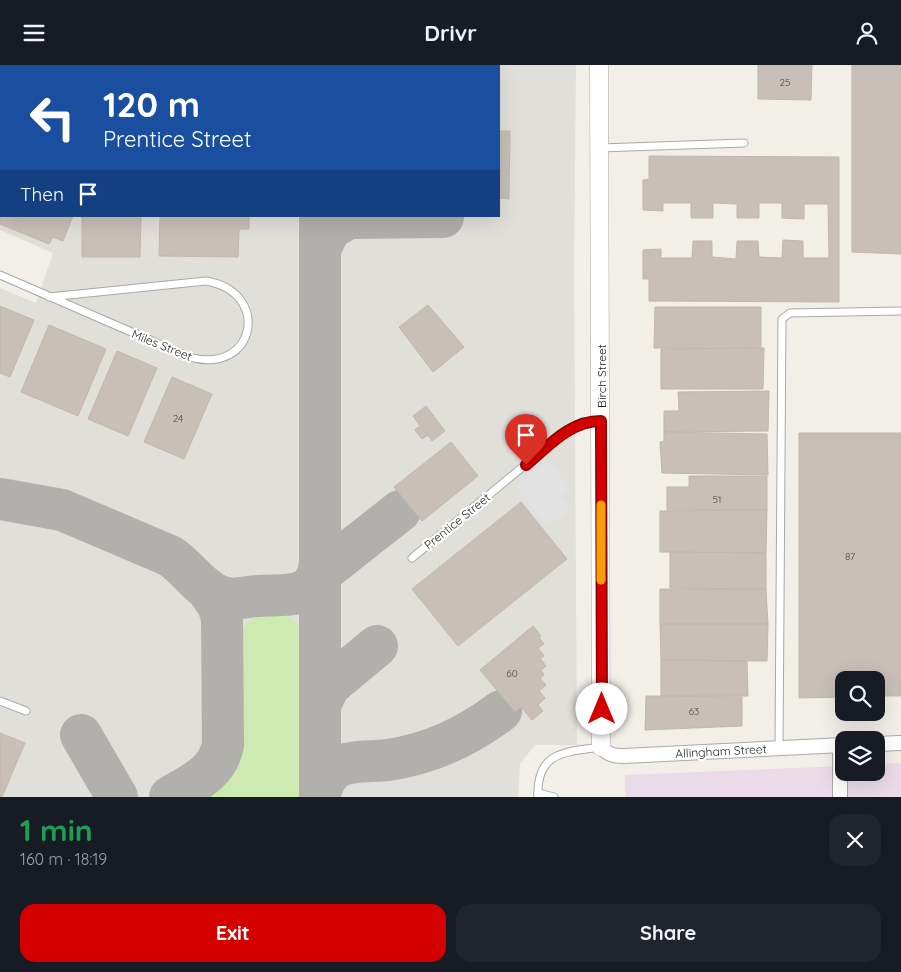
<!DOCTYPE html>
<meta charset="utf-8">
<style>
:root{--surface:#171b24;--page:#20242c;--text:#f1f3f6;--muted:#9ea1a6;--accent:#d40000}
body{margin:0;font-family:Quicksand,sans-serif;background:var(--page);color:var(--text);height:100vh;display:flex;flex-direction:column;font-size:19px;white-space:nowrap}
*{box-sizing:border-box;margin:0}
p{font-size:16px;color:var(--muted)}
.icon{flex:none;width:28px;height:28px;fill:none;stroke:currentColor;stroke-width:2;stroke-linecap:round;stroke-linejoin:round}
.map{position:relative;height:732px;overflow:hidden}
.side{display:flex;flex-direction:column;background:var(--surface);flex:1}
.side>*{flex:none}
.hud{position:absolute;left:0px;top:0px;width:500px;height:152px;box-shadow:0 5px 20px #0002;background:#1a4fa0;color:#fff;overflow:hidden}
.buttons{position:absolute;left:835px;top:606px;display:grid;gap:10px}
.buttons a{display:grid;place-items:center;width:50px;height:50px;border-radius:10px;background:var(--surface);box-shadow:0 5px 20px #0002;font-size:25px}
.pin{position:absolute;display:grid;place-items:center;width:42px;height:42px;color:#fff;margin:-51px -21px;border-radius:50% 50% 50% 0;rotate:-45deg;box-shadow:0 0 5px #0007}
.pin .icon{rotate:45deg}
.me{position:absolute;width:55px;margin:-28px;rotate:0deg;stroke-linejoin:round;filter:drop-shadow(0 0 4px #0008)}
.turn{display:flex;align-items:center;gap:18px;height:105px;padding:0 20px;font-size:22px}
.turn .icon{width:65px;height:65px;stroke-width:2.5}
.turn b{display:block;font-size:35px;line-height:42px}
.then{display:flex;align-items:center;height:48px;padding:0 20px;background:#0003;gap:10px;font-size:19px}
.round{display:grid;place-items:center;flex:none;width:52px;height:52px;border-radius:15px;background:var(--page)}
.overview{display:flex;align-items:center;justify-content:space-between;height:85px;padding:0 20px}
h1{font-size:30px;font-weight:700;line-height:38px;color:#1e9e55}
.button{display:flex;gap:10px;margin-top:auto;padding:10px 20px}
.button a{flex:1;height:58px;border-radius:15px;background:var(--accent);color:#fff;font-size:20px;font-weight:700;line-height:58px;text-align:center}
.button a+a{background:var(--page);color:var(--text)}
header{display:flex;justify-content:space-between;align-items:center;height:65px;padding:0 20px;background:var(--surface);font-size:22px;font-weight:700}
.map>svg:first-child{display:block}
.industrial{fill:#ebdbe8}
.airport{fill:#e1dfda;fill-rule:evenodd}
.grass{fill:#cdebb0}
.parking{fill:#e2e2e2}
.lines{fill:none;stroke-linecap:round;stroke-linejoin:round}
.taxiway{stroke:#b1b0ac;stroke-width:42}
.building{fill:#c7bfb8;stroke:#c4b6ab}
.service-casing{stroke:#a9a9a9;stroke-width:9}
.minor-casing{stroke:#a9a9a9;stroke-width:16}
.tertiary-casing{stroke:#a9a9a9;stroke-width:19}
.service{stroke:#fff;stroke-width:7}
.minor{stroke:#fff;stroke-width:14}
.tertiary{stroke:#fff;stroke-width:18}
.route-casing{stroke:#8a0000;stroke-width:12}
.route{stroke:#d40000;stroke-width:9}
.slow{stroke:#f59e0b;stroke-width:9}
.labels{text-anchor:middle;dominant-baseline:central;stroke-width:4.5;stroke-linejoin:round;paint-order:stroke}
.number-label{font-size:10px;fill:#4b4948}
.street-label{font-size:12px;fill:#222;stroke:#fff}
</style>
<header><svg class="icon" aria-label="menu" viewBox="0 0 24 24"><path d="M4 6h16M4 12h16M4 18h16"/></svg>Drivr<svg class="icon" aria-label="person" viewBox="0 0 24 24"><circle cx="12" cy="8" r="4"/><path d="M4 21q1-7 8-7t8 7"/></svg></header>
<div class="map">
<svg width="901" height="732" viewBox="0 0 901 732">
<rect width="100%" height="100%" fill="#f2efe9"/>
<path class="industrial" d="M901 698V732H625V710L844 701V708H876V699Z"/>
<path class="airport" d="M0 0H576L574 208 577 680H535L520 699 518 732H0V223L36 238 53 188 0 165ZM1 1H499V151H1Z"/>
<path class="grass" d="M279 548C291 552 300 559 303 572V732H196C214 721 231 712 238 691L241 567C250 552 262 549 279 548Z"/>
<path class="parking" d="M549 396 571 424 562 431 572 445 546 461 516 422 527 413 526 410Z"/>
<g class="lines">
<g class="taxiway">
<path d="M137 0 259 1"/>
<path d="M320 184 330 164 348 153 443 152"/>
<path d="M0 434 62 445 170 491C187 502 199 522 217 530 231 537 243 532 258 531 285 529 316 536 320 498"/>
<path d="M320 509 400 446"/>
<path d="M320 640 329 621 377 581"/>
<path d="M81 670 117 732"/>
<path d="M320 729C323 717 329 705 342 700 356 695 374 697 388 695 430 689 468 671 501 646"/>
<path d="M170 732C193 718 217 709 223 680L222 553 218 540 207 524"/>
<path d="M320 732V151"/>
</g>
</g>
<g class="building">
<path d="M758 0H812L811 35 758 34Z"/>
<path d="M852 0H901V189L852 187Z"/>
<path d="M499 66H510L509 134 499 133Z"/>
<path d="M649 91 839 92V237L649 236V214H643V185L661 184V193H692L693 176H712V192L736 194 737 176H758L759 192 782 193 783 175 803 176V193H829L828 139H804V154L782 153V138H759V153H737V139L713 138V153H691V138H663V146L643 145V115L649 114Z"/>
<path d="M1 146V151H73L63 176 53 172 49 179 0 159Z"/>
<path d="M82 151H141L140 192H82Z"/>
<path d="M160 151H249V164H239L238 192 159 191Z"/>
<path d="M428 240 464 282 433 307 399 262Z"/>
<path d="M0 241 34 255 10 312 0 308Z"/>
<path d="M655 242H761V284L654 283Z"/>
<path d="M49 260 106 284 78 351 21 327Z"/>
<path d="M764 283 763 324H661V284Z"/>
<path d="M117 286 157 303 128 371 88 354Z"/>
<path d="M172 312 212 329 184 394 144 377Z"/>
<path d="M769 326 768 366 664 367V346H679L678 327Z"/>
<path d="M426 341 445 366 432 376 428 370 422 374 415 365 420 361 413 351Z"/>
<path d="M664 367 767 369 768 410 662 408 660 377 664 376Z"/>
<path d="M799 368H901V631H876V615H844V632L799 633Z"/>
<path d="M451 377 478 411 422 456 394 422Z"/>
<path d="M689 411H767V445H667V422H689Z"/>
<path d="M521 437 567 494 458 581 412 524Z"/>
<path d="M767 445 766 488 660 487V446Z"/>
<path d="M670 487 766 488V524L670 523Z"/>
<path d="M660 524H766L768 559H660Z"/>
<path d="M660 559H768L767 596 661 595Z"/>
<path d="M533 561 541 571 539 573 544 579 538 583 544 591 540 593 546 601 541 605 544 610 540 613 546 620 539 626 545 633 538 640 543 646 532 655 521 642 515 647 480 605Z"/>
<path d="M661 595 747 596 748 631H661Z"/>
<path d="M646 631 742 632V661L645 665Z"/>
<path d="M0 668 25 678 2 732H0Z"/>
</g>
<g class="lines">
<defs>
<g id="service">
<path d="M600 83 744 78"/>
<path d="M0 210 189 292C256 311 272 227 206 216L49 232"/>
<path d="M412 493 570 363 582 357 600 356"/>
<path d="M0 636 26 646"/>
<path d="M779 683 782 254 790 248 901 246"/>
<path d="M538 728 554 732"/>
<path d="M538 732C536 686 566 687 601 682"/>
</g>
<g id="minor">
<path d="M876 679 901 678"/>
<path d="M840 680V732"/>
<path d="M601 682C608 690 614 691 624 691L844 680"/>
</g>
<path id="tertiary" d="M599 0 601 682"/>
</defs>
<use href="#service" class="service-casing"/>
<use href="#minor" class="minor-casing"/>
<use href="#tertiary" class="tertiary-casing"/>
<use href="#service" class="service"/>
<use href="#minor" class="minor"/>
<use href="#tertiary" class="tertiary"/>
</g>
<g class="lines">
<defs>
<path id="route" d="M526 400C549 381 569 356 601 356L602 644"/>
</defs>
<use href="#route" class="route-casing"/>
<use href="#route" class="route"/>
<path class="slow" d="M601 440V515"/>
</g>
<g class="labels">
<g class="number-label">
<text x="785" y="17">25</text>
<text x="178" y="353">24</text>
<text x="717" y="434">51</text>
<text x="850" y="491">87</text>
<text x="512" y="608">60</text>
<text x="694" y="646">63</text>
</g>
<g class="street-label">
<text transform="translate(162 280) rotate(22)">Miles Street</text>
<text transform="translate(601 311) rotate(-90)">Birch Street</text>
<text transform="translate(457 456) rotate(-39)">Prentice Street</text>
<text transform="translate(721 686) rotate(-3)">Allingham Street</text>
</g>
</g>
</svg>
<div class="buttons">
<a><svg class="icon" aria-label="search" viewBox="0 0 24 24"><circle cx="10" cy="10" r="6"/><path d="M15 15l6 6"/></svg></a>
<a><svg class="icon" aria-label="layers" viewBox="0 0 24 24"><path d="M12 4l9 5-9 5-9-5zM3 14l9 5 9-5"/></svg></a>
</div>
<div class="pin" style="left:526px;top:400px;background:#d93025"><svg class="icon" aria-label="arrive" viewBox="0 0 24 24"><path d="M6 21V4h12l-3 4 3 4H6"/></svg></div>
<svg class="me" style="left:602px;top:644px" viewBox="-20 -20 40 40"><circle r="19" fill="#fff"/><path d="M0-13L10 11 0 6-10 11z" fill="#d40000"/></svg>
<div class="hud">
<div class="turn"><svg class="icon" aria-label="left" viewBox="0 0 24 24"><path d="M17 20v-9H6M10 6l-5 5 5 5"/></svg><div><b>120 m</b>Prentice Street</div></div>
<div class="then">Then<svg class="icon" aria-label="arrive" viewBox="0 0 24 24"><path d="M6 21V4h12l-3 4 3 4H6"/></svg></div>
</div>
</div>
<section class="side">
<div class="overview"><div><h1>1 min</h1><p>160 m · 18:19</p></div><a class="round"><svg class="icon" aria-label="close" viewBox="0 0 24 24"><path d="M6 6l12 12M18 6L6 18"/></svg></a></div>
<div class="button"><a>Exit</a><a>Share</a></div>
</section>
